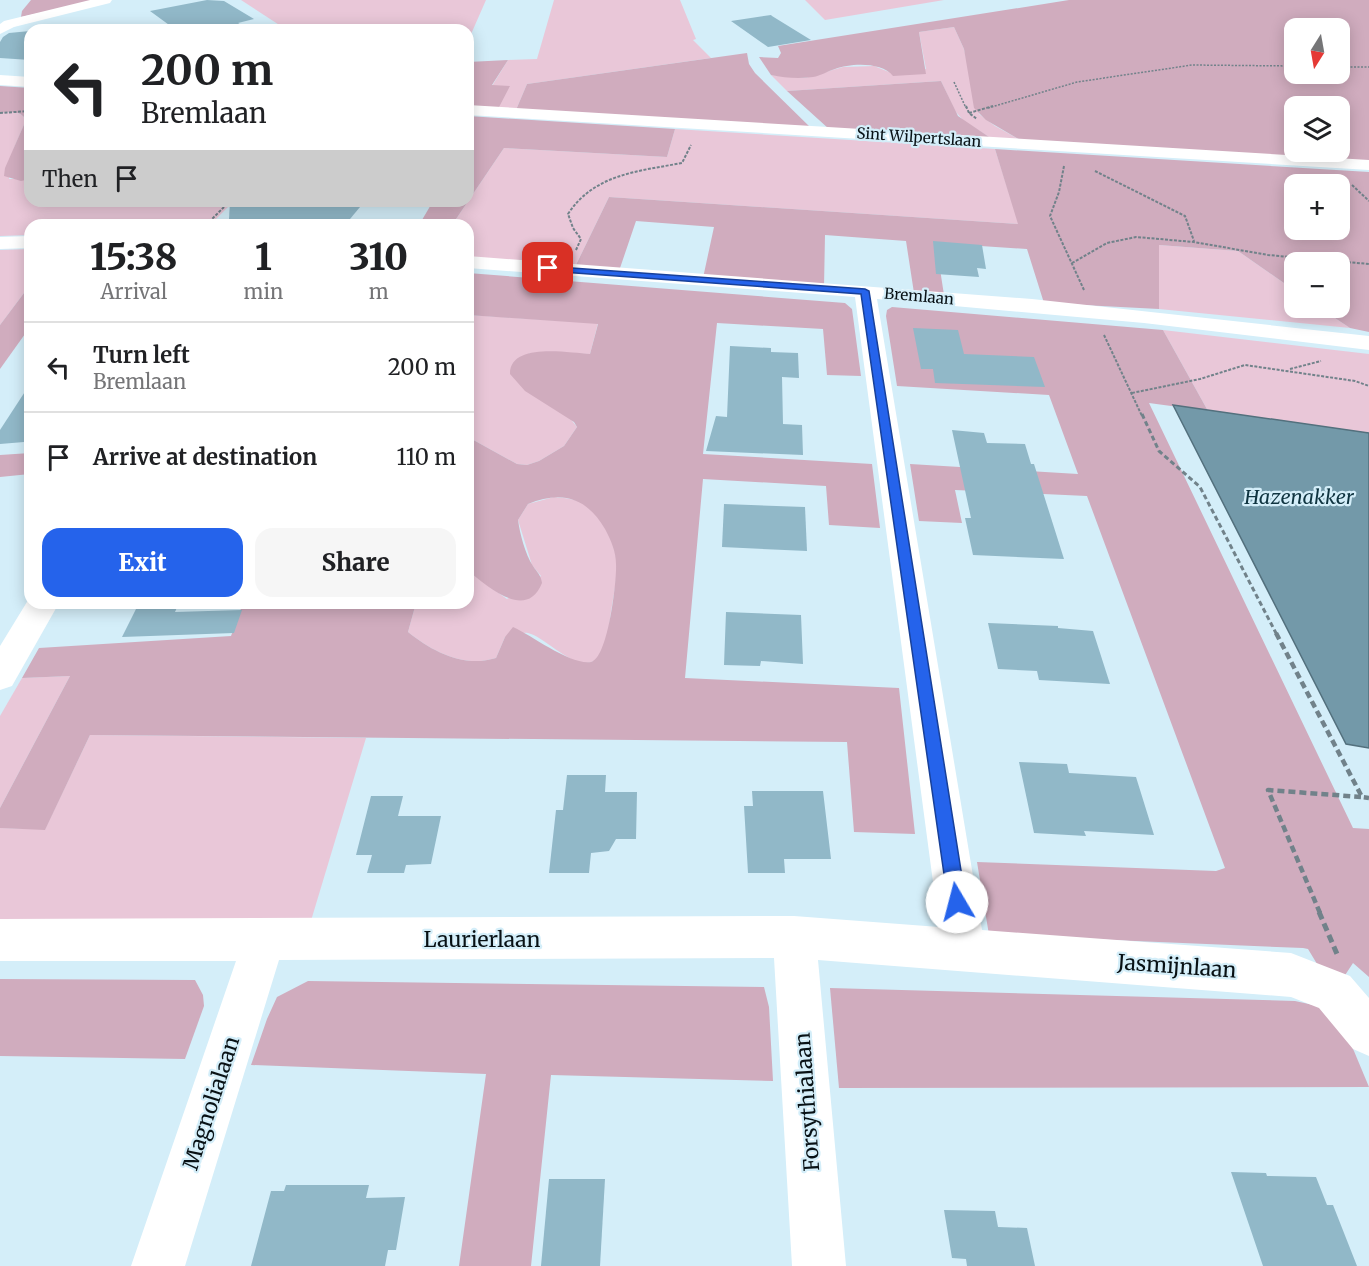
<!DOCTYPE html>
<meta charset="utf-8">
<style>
:root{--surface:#fff;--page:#f6f6f6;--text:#202124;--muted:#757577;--line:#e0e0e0;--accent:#2563eb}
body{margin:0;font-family:Merriweather,serif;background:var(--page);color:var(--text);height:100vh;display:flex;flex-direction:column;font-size:22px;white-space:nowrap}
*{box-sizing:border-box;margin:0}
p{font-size:20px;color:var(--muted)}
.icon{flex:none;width:33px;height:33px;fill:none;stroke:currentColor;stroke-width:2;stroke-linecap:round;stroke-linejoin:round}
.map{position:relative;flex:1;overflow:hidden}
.panel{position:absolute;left:24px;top:219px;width:450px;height:390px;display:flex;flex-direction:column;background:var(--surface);border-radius:18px;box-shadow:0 3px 15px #0003}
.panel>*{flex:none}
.guide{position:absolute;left:24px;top:24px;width:450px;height:183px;border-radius:18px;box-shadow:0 3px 15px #0003;background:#fff;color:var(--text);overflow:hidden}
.needle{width:39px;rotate:191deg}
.buttons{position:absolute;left:1284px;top:18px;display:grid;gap:12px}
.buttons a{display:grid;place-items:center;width:66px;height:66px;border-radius:12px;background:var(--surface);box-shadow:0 3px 15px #0003;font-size:30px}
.pin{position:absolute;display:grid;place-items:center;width:51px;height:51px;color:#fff;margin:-26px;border-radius:12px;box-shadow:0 3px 9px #0006}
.me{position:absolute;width:66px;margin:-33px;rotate:352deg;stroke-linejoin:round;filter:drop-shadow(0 0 4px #0008)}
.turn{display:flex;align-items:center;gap:21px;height:126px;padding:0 18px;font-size:27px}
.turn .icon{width:78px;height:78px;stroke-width:2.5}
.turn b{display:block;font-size:42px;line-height:51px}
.then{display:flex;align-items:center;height:57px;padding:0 18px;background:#0003;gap:12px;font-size:22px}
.eta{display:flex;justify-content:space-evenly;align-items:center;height:102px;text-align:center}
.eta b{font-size:36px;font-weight:800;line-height:42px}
.cta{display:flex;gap:12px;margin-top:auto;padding:12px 18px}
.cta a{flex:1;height:69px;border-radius:18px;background:var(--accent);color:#fff;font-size:24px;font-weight:800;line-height:69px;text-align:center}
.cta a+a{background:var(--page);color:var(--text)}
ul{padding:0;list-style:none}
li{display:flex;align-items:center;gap:18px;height:90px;padding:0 18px;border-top:2px solid var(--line)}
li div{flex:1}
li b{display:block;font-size:22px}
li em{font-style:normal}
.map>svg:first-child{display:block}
.green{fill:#e9c7d8}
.forest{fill:#d0acbe;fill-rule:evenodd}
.water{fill:#7399a9;stroke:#53707d;stroke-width:1.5}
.building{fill:#91b8c8}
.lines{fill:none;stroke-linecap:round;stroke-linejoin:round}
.path-far4{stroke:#71828a;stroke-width:1.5;stroke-dasharray:2 1.5;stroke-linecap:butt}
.path-far3{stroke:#71828a;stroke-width:2;stroke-dasharray:3 1.5;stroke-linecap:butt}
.path-far2{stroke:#71828a;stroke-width:3;stroke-dasharray:5 3;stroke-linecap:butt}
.path-far1{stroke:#71828a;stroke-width:4.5;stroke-dasharray:7 4;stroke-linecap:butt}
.path{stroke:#71828a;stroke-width:5;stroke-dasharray:8 4.5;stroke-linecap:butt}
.minor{fill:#fff;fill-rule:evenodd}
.route{fill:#2563eb;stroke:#184099;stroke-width:1.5}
.labels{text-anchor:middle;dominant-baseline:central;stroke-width:4.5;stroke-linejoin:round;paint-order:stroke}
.far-street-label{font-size:15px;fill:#081115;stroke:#d4eef9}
.water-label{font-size:20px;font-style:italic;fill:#0f3440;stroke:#d4eef9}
.near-street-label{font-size:21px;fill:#081115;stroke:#d4eef9}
</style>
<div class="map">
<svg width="1369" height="1266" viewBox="0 0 1369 1266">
<rect width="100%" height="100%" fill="#d4eef9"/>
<g class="green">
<path d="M241 0H486L468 41V30H287Z"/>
<path d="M554 0H680L696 39 693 40 711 58 527 84 516 110 498 109 492 86 508 60 537 59Z"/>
<path d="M805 0H944L825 20Z"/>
<path d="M954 27 964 49 979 114 995 126 1022 141 992 139 964 121 955 111 941 81 787 91 771 75 805 78 843 67 874 66 889 72 926 69 919 32Z"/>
<path d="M15 112 22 115 26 120 14 148 9 179H30V201H234L210 225H30V235L0 236V113Z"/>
<path d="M675 129 995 149 1019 224 609 197 575 267 468 259V225H452L504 148 667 157Z"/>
<path d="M1159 245 1238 251 1294 290V308H1320L1350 328 1159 309Z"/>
<path d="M30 249V285L0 325V250Z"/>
<path d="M468 315 598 323 590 354 529 353 569 417 577 427 564 446 539 461 527 465 517 464 468 437Z"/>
<path d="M1163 330 1369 354V433L1208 411Z"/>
<path d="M554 497C564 498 576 499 585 504 602 515 616 545 617 564 617 582 612 602 610 619 608 631 606 655 594 661 573 671 546 637 528 633 521 632 511 636 505 637L496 658C464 668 433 652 408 632L416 603H468V571L507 599 541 576 532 565 518 520 528 504Z"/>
<path d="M70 676 0 808V716L22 678Z"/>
<path d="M90 735 366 738 310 924 0 923V828L45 829Z"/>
</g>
<g class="forest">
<path d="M31 0H100L21 17 22 11Z"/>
<path d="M1069 0H1369V162L1022 141 986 120 974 108 964 49 954 27 919 32 926 74 893 76C882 62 851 63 835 69 827 71 821 76 813 77 799 79 785 78 771 75L759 57 778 58 781 53 778 46ZM1294 28H1340V74H1294ZM1294 106H1340V152H1294Z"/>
<path d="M747 53 749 64 755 73 811 128 516 110 527 84Z"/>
<path d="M508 60 492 85 510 86 498 109 468 107V62Z"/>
<path d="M941 81 958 116 992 139 829 129 787 91Z"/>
<path d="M0 86 30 88V179L21 181 4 176 5 168 26 120C21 110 10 112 0 113Z"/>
<path d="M468 116 675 129 667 157 504 148 452 225H419L432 203 403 201H468Z"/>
<path d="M995 149 1369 172V332L1350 328 1320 308H1340V262H1294V290L1238 251 1159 245V309L1044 303 1027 249 936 243 944 295 914 293 906 241 825 235 824 287 703 278 714 227 636 221 619 271 575 267 609 197 1018 224ZM1294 184H1340V230H1294Z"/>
<path d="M468 273 845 303 852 309 861 376 827 375 823 329 717 323 703 454 872 464 880 528 829 525 826 486 703 479 685 678 899 688 915 834 854 832 847 742 90 735 45 830 0 828V808L70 676 22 678 39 648 231 636 243 603H416L408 632C433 652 464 668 496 658L505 637 513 627C533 636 570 665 591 662 608 659 617 580 616 564 616 552 611 540 605 529 587 498 562 490 528 504L518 520C520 534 525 554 533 566 537 572 541 575 542 583 526 622 488 586 468 571V437L517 464 527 465 539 461 564 446 577 427 574 422 525 391 510 374C510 342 568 353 590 354L598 324 468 315Z"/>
<path d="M30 285V327L0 369V325Z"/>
<path d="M892 307 1163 330 1208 411 1149 403 1353 828 1369 829V977L1353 963 1334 992 1308 949 1303 948 989 935 977 862 1216 871 1225 868 1087 496 955 490 962 523 919 521 910 464 1078 474 1049 395 897 386 886 316 887 310Z"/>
<path d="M30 453V474L0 477V455Z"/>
<path d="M0 979 195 980 203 995 204 1006 185 1059 0 1056Z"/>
<path d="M308 981 764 987 769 1007 773 1081 551 1075 531 1266H459L486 1074 251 1065 267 1019 277 997Z"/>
<path d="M830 988 1295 1001 1318 1006 1346 1032 1369 1087 839 1088Z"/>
</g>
<path class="water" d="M1173 405 1369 433V748L1346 744Z"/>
<g class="building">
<path d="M207 0 224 1 254 19 238 23 250 30H176L150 11Z"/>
<path d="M771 15 772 16 811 40 768 47 731 21Z"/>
<path d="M30 31V60L0 58V42L3 37 9 33Z"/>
<path d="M230 201H365L345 225H299L229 219Z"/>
<path d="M933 241 982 245 986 269 977 268 979 277 936 274Z"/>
<path d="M913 328 958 330 964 354 1034 357 1045 387 935 383 933 369H921Z"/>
<path d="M730 346 771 348V352L798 353 799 378 782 377 783 424 802 425 803 455 706 451 716 416 727 417Z"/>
<path d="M30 384V432L24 442 0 444V430Z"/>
<path d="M952 430 984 433 987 443 1025 444 1031 464H1034L1064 559 973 555 965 518H971Z"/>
<path d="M724 504 805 507 807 551 722 547Z"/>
<path d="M139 603H179L175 612 242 610 234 633 122 637Z"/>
<path d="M726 612 801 615 803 664 761 661 760 666 724 665Z"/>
<path d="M988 623 1058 626V628L1093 631 1110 684 1039 680 1037 671 998 669Z"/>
<path d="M1019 762 1067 764 1069 773 1136 777 1154 835 1084 831 1086 836 1034 833Z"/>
<path d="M567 775H606L605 792H637L636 839H616L609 851 591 853 589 873H549L556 810H563Z"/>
<path d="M752 791H823L831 859H784L785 873H748L744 806H753Z"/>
<path d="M371 796H403L398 816H441L431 864 406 865 404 873H367L372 855H356Z"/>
<path d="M1231 1172 1266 1173 1267 1176 1316 1177 1327 1205H1333L1357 1266H1263Z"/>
<path d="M549 1179H605L600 1266H541Z"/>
<path d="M286 1185H369L366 1198 405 1197 396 1250H388L385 1266H251L271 1191H284Z"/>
<path d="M944 1210 995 1211 998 1227 1027 1228 1035 1266H967L966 1259 952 1258Z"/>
</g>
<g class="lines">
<g class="path-far4">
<path d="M1340 67H1369"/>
<path d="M954 82 966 108"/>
<path d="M988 108 1077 82 1192 65 1294 66"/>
</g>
<g class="path-far3">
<path d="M966 106 969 113 977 119"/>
<path d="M0 113 30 111"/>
<path d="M969 113 993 106"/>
<path d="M1064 166 1059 192 1050 216 1084 290"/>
<path d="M1095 171 1185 216 1194 241"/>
<path d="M1352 185 1369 201"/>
<path d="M206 225 230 201"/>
<path d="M576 250 581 239 573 228 568 214C594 174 639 171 682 163L691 145"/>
<path d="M1072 263 1107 243 1136 237 1194 242 1268 255 1369 264"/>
<path d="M1104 335 1142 416"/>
<path d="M1290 369 1321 361"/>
<path d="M1132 393 1200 379 1245 365 1355 381 1369 386"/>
</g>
<path class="path-far2" d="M1142 414 1159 451 1200 487 1277 635"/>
<g class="path-far1">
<path d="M1276 633 1362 797 1369 798"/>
<path d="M1320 913 1268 790 1361 797"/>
</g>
<path class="path" d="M1319 912 1337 954"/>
<g class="minor">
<path d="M90 0H112L110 3 14 27 0 34V24L4 21Z"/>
<path d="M0 75 30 77V87L0 85Z"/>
<path d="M468 105 1369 160V170L468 115Z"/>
<path d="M30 236V248L0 249V237Z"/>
<path d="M468 256 1032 299 1369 336V350L1144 323 877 299 982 930 1291 953 1350 976 1369 998V1056L1353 1049 1319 1008 1291 997 818 960 846 1266H792L774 958 279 960 185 1266H131L236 961H0V919L794 916 939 927 855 297 468 268Z"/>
<path d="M30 597V603H59L12 686 0 690V646Z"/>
</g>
</g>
<path class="route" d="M544 266 865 289 869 291 966 902 963 908 957 911 951 908 948 902 861 294 548 271 544 270Z"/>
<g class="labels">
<g class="far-street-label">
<text transform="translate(919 137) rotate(4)">Sint Wilpertslaan</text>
<text transform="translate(919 296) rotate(5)">Bremlaan</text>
</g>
<g class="water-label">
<text x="1299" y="496">Hazenakker</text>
</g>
<g class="near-street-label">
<text x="482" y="939">Laurierlaan</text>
<text transform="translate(1177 966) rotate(4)">Jasmijnlaan</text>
<text transform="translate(807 1102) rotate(-94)">Forsythialaan</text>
<text transform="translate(211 1103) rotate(-72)">Magnolialaan</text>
</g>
</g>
</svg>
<div class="buttons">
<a><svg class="needle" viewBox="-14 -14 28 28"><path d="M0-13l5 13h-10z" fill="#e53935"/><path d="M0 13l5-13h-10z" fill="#757577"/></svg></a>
<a><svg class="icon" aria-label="layers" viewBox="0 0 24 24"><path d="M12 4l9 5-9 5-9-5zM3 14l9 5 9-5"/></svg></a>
<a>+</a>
<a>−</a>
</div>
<div class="pin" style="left:548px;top:268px;background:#d93025"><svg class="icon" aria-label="arrive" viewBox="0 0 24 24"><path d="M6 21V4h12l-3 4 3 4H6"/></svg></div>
<svg class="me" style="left:957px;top:902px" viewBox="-20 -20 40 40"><circle r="19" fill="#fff"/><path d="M0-13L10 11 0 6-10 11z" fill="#2563eb"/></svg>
<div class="guide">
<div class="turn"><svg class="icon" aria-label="left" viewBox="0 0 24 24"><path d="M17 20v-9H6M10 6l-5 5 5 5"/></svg><div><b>200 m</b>Bremlaan</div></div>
<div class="then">Then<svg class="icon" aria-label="arrive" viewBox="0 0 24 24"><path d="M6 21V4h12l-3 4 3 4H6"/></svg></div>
</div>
<section class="panel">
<div class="eta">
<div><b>15:38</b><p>Arrival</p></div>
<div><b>1</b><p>min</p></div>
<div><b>310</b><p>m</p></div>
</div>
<ul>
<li><svg class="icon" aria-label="left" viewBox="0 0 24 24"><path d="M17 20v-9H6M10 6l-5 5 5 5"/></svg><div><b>Turn left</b><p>Bremlaan</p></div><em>200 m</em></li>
<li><svg class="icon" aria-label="arrive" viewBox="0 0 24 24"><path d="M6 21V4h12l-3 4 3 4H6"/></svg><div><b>Arrive at destination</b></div><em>110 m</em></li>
</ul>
<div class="cta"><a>Exit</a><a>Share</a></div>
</section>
</div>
